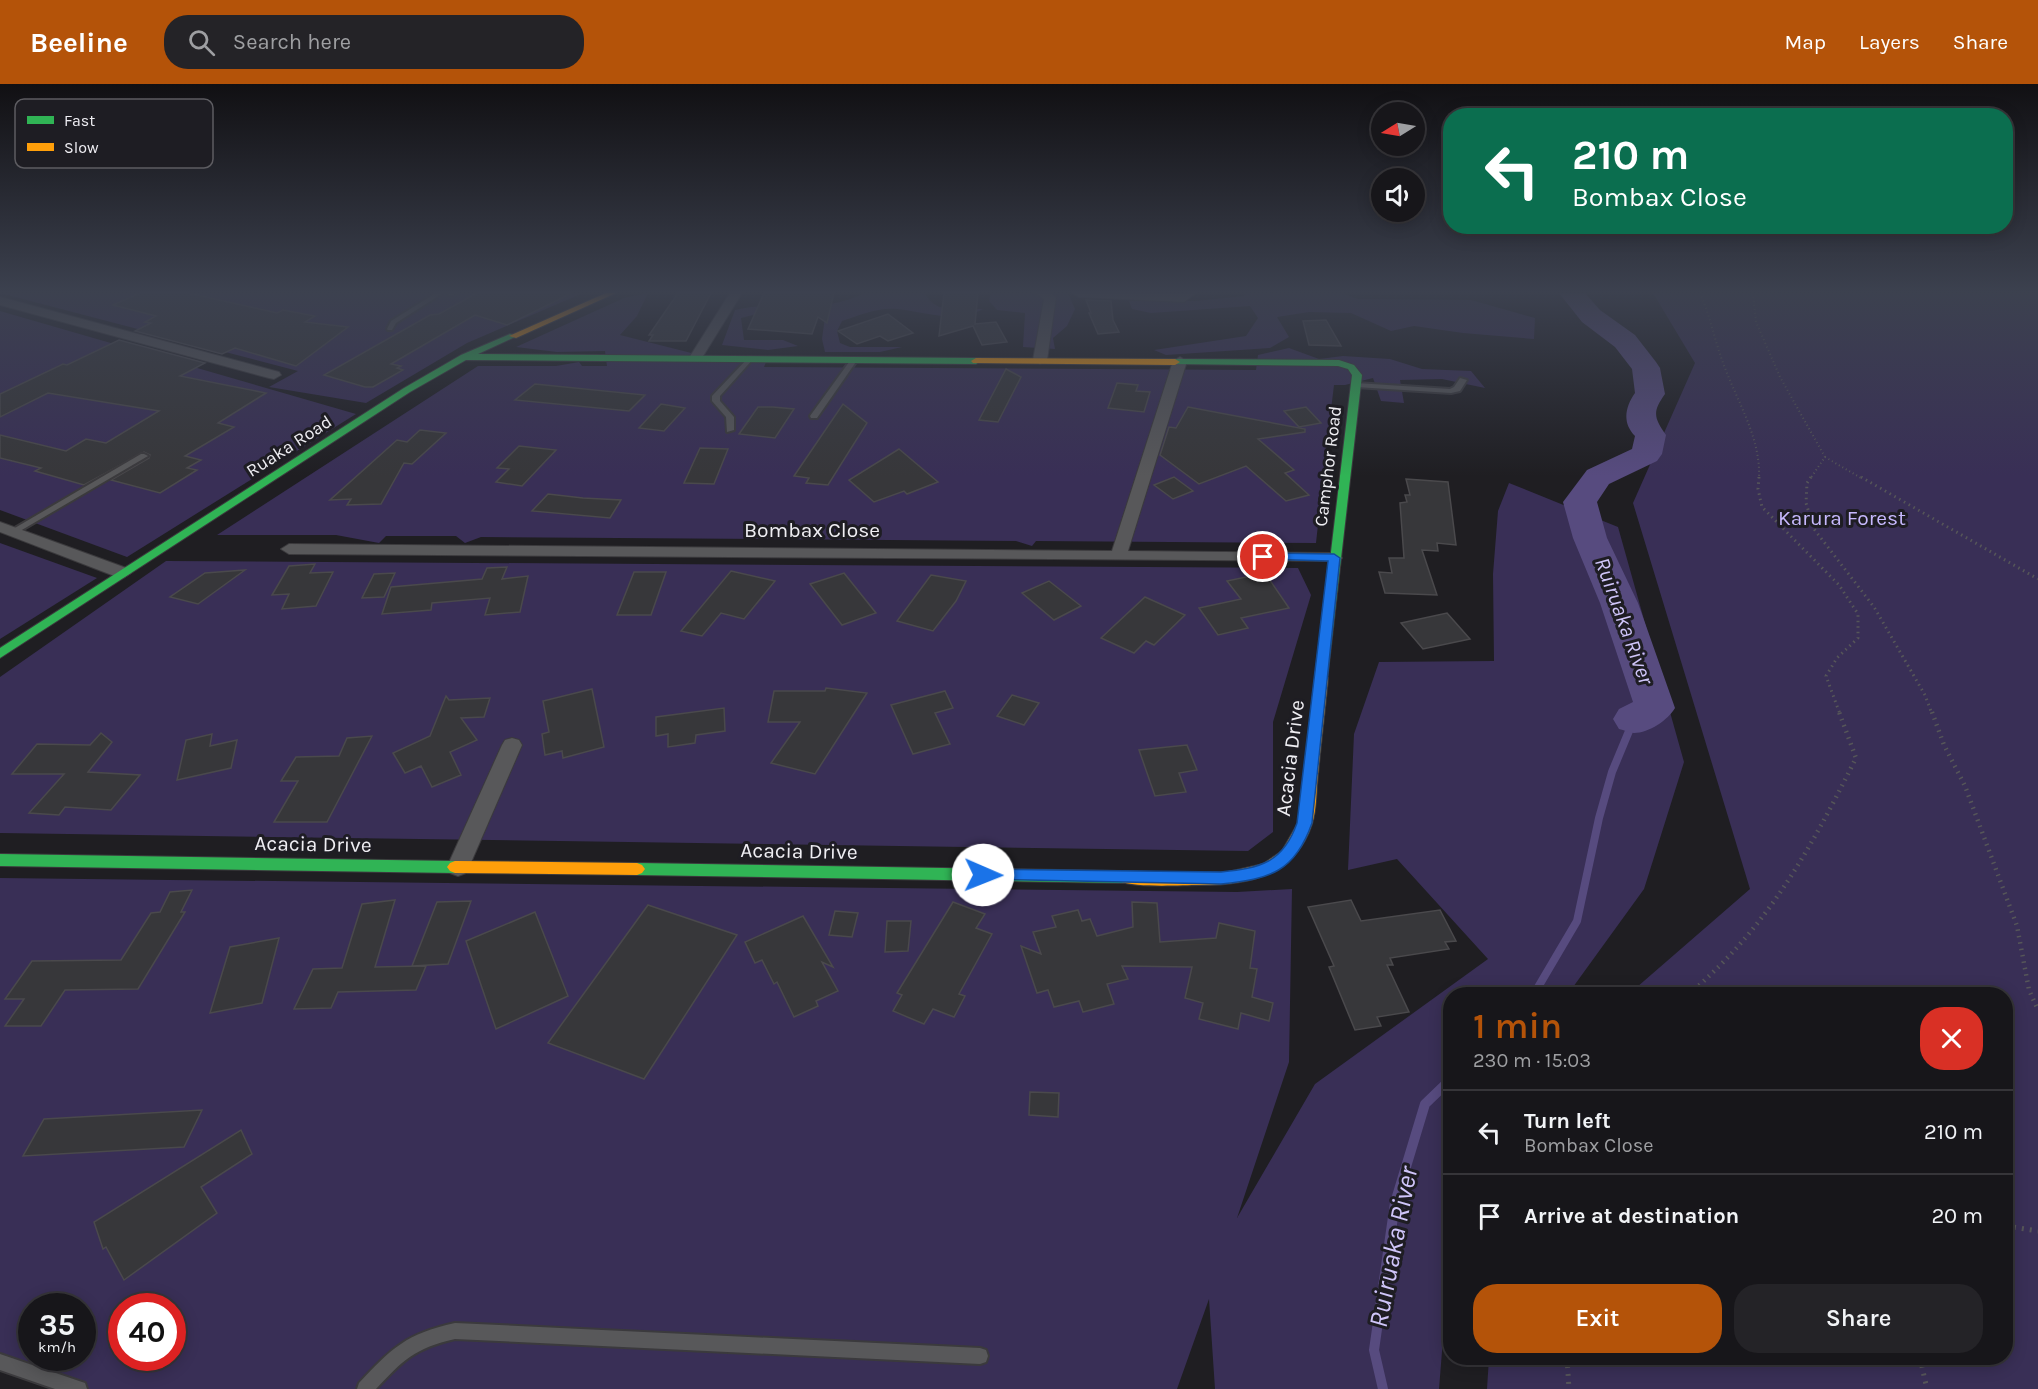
<!DOCTYPE html>
<meta charset="utf-8">
<style>
:root{--surface:#17161a;--page:#242327;--text:#f1f3f6;--muted:#9e9fa2;--line:#363539;--accent:#b45309}
body{margin:0;font-family:Karla,sans-serif;background:var(--page);color:var(--text);height:100vh;display:flex;flex-direction:column;font-size:22px;white-space:nowrap}
*{box-sizing:border-box;margin:0}
p{font-size:20px;color:var(--muted)}
.icon{flex:none;width:33px;height:33px;fill:none;stroke:currentColor;stroke-width:2;stroke-linecap:round;stroke-linejoin:round}
.map{position:relative;flex:1;overflow:hidden}
.drawer{position:absolute;left:1443px;top:903px;width:570px;height:378px;display:flex;flex-direction:column;background:var(--surface);border-radius:24px;box-shadow:0 3px 15px #0003,0 0 0 2px var(--line)}
.drawer>*{flex:none}
.banner{position:absolute;left:1443px;top:24px;width:570px;height:126px;border-radius:24px;box-shadow:0 3px 15px #0003,0 0 0 2px var(--line);background:#0b6e4f;color:#fff;overflow:hidden}
.needle{width:39px;rotate:259deg}
.controls{position:absolute;left:1371px;top:18px;display:grid;gap:12px}
.controls a{display:grid;place-items:center;width:54px;height:54px;border-radius:50%;background:var(--surface);box-shadow:0 3px 15px #0003,0 0 0 2px var(--line);font-size:30px}
.speed{position:absolute;left:18px;top:1209px;display:flex;gap:12px;font-size:30px;font-weight:700;text-align:center}
.speed>*{display:grid;place-content:center;width:78px;height:78px;border-radius:50%;background:var(--surface);box-shadow:0 3px 15px #0003,0 0 0 2px var(--line);line-height:1}
.speed small{font-size:15px;font-weight:400}
.speed .limit{border:9px solid #d22;background:#fff;color:#111}
.pin{position:absolute;display:grid;place-items:center;width:51px;height:51px;color:#fff;margin:-26px;border:3px solid #fff;border-radius:50%;box-shadow:0 2px 6px #0007}
.me{position:absolute;width:66px;margin:-33px;rotate:91deg;stroke-linejoin:round;filter:drop-shadow(0 0 4px #0008)}
.turn{display:flex;align-items:center;gap:21px;height:126px;padding:0 30px;font-size:27px}
.turn .icon{width:78px;height:78px;stroke-width:2.5}
.turn b{display:block;font-size:42px;line-height:51px}
.round{display:grid;place-items:center;flex:none;width:63px;height:63px;border-radius:24px;background:var(--page)}
.head{display:flex;align-items:center;justify-content:space-between;height:102px;padding:0 30px}
h1{font-size:36px;font-weight:600;line-height:45px;color:var(--accent)}
.primary-button{display:flex;gap:12px;margin-top:auto;padding:12px 30px}
.primary-button a{flex:1;height:69px;border-radius:24px;background:var(--accent);color:#fff;font-size:24px;font-weight:600;line-height:69px;text-align:center}
.primary-button a+a{background:var(--page);color:var(--text)}
ul{padding:0;list-style:none}
li{display:flex;align-items:center;gap:18px;height:84px;padding:0 30px;border-top:2px solid var(--line)}
li div{flex:1}
li b{display:block;font-size:22px}
li em{font-style:normal}
header{display:flex;align-items:center;gap:36px;box-sizing:border-box;height:84px;padding:0 30px;background:var(--accent);color:#fff}
header strong{font-size:28px}
nav{display:flex;gap:33px;margin-inline-start:auto;font-size:21px}
.search{width:420px;height:54px;background:var(--page);display:flex;align-items:center;gap:15px;box-sizing:border-box;padding:0 21px;border-radius:24px;color:var(--muted);font-size:22px}
.map>svg:first-child{display:block}
.green{fill:#392f56;fill-rule:evenodd}
.lines{fill:none;stroke-linecap:round;stroke-linejoin:round}
.stream-far1{stroke:#574b7f;stroke-width:8}
.stream{stroke:#574b7f;stroke-width:10}
.river{fill:#574b7f;fill-rule:evenodd}
.building{fill:#37373a;stroke:#4a494c;stroke-width:1.5}
.lane-casing{stroke:#3b3a3d;stroke-width:4}
.street-casing{stroke:#3b3a3d;stroke-width:2}
.fast-casing{stroke:#3b3a3d;stroke-width:2}
.slow-casing{stroke:#3b3a3d;stroke-width:2}
.path-far3{stroke:#565659;stroke-width:2;stroke-dasharray:1 3;stroke-linecap:butt}
.path-far2{stroke:#565659;stroke-width:3;stroke-dasharray:1.5 4;stroke-linecap:butt}
.path-far1{stroke:#565659;stroke-width:4.5;stroke-dasharray:1.5 5;stroke-linecap:butt}
.path{stroke:#565659;stroke-width:5;stroke-dasharray:2 6;stroke-linecap:butt}
.lane{fill:#58585a;fill-rule:evenodd}
.street{fill:#58585a;fill-rule:evenodd}
.fast{fill:#30b455;fill-rule:evenodd}
.slow{fill:#ff9f0a;fill-rule:evenodd}
.route{fill:#1a73e8;stroke:#114b97;stroke-width:1.5}
.labels{text-anchor:middle;dominant-baseline:central;stroke-width:6;stroke-linejoin:round;paint-order:stroke}
.far-street-label{font-size:18px;fill:#efeef3;stroke:#1e1d23}
.park-label{font-size:21px;fill:#c7b9fe;stroke:#1e1d23}
.street-label{font-size:21px;fill:#efeef3;stroke:#1e1d23}
.water-label{font-size:22px;font-style:italic;fill:#cfc5f9;stroke:#1e1d23}
.near-water-label{font-size:27px;font-style:italic;fill:#cfc5f9;stroke:#1e1d23}
.key{fill:#1e1d23;stroke:#5d5c61;stroke-width:1.5}
.key-label{font-size:16px;fill:#efeef3}
</style>
<header>
<strong>Beeline</strong>
<div class="search"><svg class="icon" aria-label="search" viewBox="0 0 24 24"><circle cx="10" cy="10" r="6"/><path d="M15 15l6 6"/></svg>Search here</div>
<nav><a>Map</a><a>Layers</a><a>Share</a></nav>
</header>
<div class="map">
<svg width="2038" height="1305" viewBox="0 0 2038 1305">
<rect width="100%" height="100%" fill="#1f1e22"/>
<g class="green">
<path d="M0 209H583L467 259 366 319 269 303 298 287Z"/>
<path d="M648 209 637 232 620 251 727 278H766L764 283 1256 286 1258 271 1289 264 1319 275 1343 272 1390 275 1422 285 1471 287 1485 304 1442 295 1400 296 1404 319 1381 317 1373 294 1345 301H1334L1326 367 1337 378 1324 386 1316 459 1036 457 1032 462 1016 457 481 453 465 459 456 452H386L379 459 336 451H217L478 282H556L579 278 582 282H607L605 267 557 268 516 263 624 214Z"/>
<path d="M864 209H925C935 231 962 225 983 225 955 240 927 228 897 225 878 223 860 231 842 237L837 247 840 259 850 263H902L880 268H825L822 255 825 233 769 227 741 234 744 256H783L798 262 768 266 722 261 735 226C776 215 825 231 864 209Z"/>
<path d="M991 209H1068L1075 225 1067 242 1053 254 1055 265 1023 263 1025 229 997 226 989 217Z"/>
<path d="M1245 209H1341L1358 215 1471 216 1535 234 1534 255 1463 249 1414 242 1391 247 1351 229 1309 228 1277 233 1289 253 1270 264 1166 271 1154 266 1246 252 1258 234 1250 222 1151 229 1132 225 1129 217H1196L1244 212Z"/>
<path d="M1653 209H2038V1305H1487L1489 1274H2006V910H1629L1750 805 1633 419 1695 279Z"/>
<path d="M0 227 356 330 127 473 0 426Z"/>
<path d="M1509 399 1618 443 1684 678 1644 805 1568 910H1450V1167L1439 1305H1215L1209 1215 1177 1305H89L0 1274V794L1237 808 1292 805 1289 978 1237 1134 1315 1000 1488 875 1397 775 1348 786 1354 650 1379 578 1494 577 1493 490 1498 427ZM32 1222H82V1274H32ZM122 1222H172V1274H122Z"/>
<path d="M0 459 97 494 0 555Z"/>
<path d="M166 477 1298 484 1311 511 1273 638V748L1248 767 0 749V593Z"/>
</g>
<g class="lines">
<path class="stream-far1" d="M1534 910 1577 837 1599 734 1612 688 1634 635"/>
<path class="stream" d="M1383 1305 1374 1266 1395 1119 1425 1020 1450 996"/>
<path class="river" d="M1559 209H1585L1600 226 1635 251 1656 278 1660 284 1665 310C1652 328 1654 334 1666 351L1662 370 1657 377 1609 400 1597 418 1607 454 1638 519 1675 624C1668 636 1649 649 1634 649 1630 649 1624 646 1619 645L1613 635 1619 625 1633 618 1600 519 1573 454 1563 418 1587 386 1632 365 1635 352C1622 339 1625 323 1635 309L1632 285 1615 263 1582 238Z"/>
</g>
<g class="building">
<path d="M140 209H188L277 229 283 226 315 232 305 238 348 243 296 282 235 264 222 270 135 247 151 239 145 238 156 232 113 221Z"/>
<path d="M477 209H572L507 241 475 231 391 280 401 282 397 284 403 286 373 303H365L324 291 430 231 439 230Z"/>
<path d="M678 209H711L686 257H649L653 251H649Z"/>
<path d="M764 209H834L827 239 818 233 812 250 748 245Z"/>
<path d="M944 209H978L975 240 996 238 1007 258 982 261 973 242 939 252Z"/>
<path d="M1086 216 1111 217 1113 236 1119 248 1098 250 1089 229H1091Z"/>
<path d="M888 230 913 249 888 257 880 252 857 260 838 247Z"/>
<path d="M1326 236 1341 262 1309 261 1303 237Z"/>
<path d="M119 256 205 279 180 292 266 309 218 339 234 343 185 372 201 376 187 384 197 386 160 409 111 396 149 374 150 371 144 368 84 401 35 387 41 384 0 374V351L66 367 86 355 106 359 159 327 48 309 0 333V310L63 280 67 281Z"/>
<path d="M1006 285 1021 293 998 338 979 336Z"/>
<path d="M1117 299 1138 301 1136 307 1150 308 1144 328 1108 324Z"/>
<path d="M535 300 645 311 629 327 515 316Z"/>
<path d="M661 320 685 324 664 347 639 344Z"/>
<path d="M843 320 867 339 828 401 806 399 809 394 794 392Z"/>
<path d="M758 323H773L794 325 775 354 739 350Z"/>
<path d="M1188 323 1305 345V348L1258 355 1294 386 1285 389 1309 411 1286 417 1246 382 1199 400 1160 371 1169 343 1176 344Z"/>
<path d="M1306 323 1321 339 1299 343 1284 327Z"/>
<path d="M420 346 446 349 412 380 404 379 381 420 347 421 351 415 330 416 397 356 407 358Z"/>
<path d="M519 362 556 366 522 402 496 398 509 385 497 384Z"/>
<path d="M700 364 728 365 714 400 684 399Z"/>
<path d="M899 365 938 398 907 410 904 407 874 418 849 396Z"/>
<path d="M1174 393 1193 407 1173 415 1154 401Z"/>
<path d="M1406 395 1448 398 1456 461 1437 459 1438 467 1422 466 1437 511 1385 509 1379 488 1392 489 1389 474H1404L1400 419 1407 418 1405 411H1410Z"/>
<path d="M548 410 583 414 621 416 610 434 532 427Z"/>
<path d="M315 480 310 489 333 488 316 522 282 525 289 510 272 511 289 482Z"/>
<path d="M507 483 502 495 528 492 520 528 485 531 490 514 432 519 431 526 382 530 391 503 482 495 487 484Z"/>
<path d="M245 486 198 520 170 513 205 489Z"/>
<path d="M731 487 775 497 744 535 721 529 702 552 681 547Z"/>
<path d="M634 488H666L651 531H617Z"/>
<path d="M395 489 384 513 362 514 374 490Z"/>
<path d="M844 489 876 529 842 541 810 500Z"/>
<path d="M1265 489 1289 524 1241 534 1248 544 1218 551 1199 524 1241 515 1227 497Z"/>
<path d="M931 491 966 497 956 517 933 547 897 537Z"/>
<path d="M1049 497 1081 522 1054 536 1022 509Z"/>
<path d="M1145 513 1185 531 1154 561 1146 557 1134 569 1101 554Z"/>
<path d="M1447 529 1470 555 1423 565 1401 539Z"/>
<path d="M826 604 867 609 815 690 771 679 800 638H768L774 607H825Z"/>
<path d="M592 605 604 663 563 674 562 667 545 671 542 650 549 648 543 617Z"/>
<path d="M945 607 953 624 935 629 950 660 913 670 891 621Z"/>
<path d="M1012 611 1039 619 1024 641 997 632Z"/>
<path d="M446 612 449 616 490 614 484 633 461 634 477 656 450 668 461 691 432 703 421 682 405 689 393 669 430 652Z"/>
<path d="M724 624 725 647 696 651 695 659 668 663V650L656 652V633Z"/>
<path d="M101 649 112 658 88 688 140 691 111 726 65 723 59 731 29 729 64 690H12L37 660 90 661Z"/>
<path d="M212 650 210 662 237 656 231 684 177 696 186 656Z"/>
<path d="M372 652 327 738H274L298 697H281L296 673 339 672 347 654Z"/>
<path d="M1187 661 1197 686 1179 689 1186 708 1155 712 1139 666Z"/>
<path d="M192 806 181 828H185L138 905 65 906 41 942H5L24 915H5L32 877 121 876 151 829 160 828 170 808Z"/>
<path d="M395 816 375 883 426 882 416 906 338 908 331 924 294 925 313 885 342 884 362 820Z"/>
<path d="M1351 816 1361 837 1440 826 1456 857 1445 858 1449 865 1390 874 1393 881H1387L1409 928 1377 933 1381 942 1355 946 1329 883 1334 882 1308 823Z"/>
<path d="M471 817 448 880 412 882 437 818Z"/>
<path d="M953 818 985 830 976 844 992 850 959 910 965 912 954 933 933 925 924 940 893 927 902 911 897 909Z"/>
<path d="M1132 818 1157 819 1160 858 1216 854 1219 839 1255 847 1250 884 1257 885 1252 913 1273 919 1269 937 1241 929 1238 945 1199 935 1203 919 1185 914 1192 883 1122 882 1128 895 1107 900 1114 920 1083 928 1079 917 1054 923 1048 906 1037 909 1021 862 1041 870 1033 848 1056 843 1052 832 1078 826 1082 837 1090 835 1097 852 1133 843Z"/>
<path d="M648 821 737 851 644 995 548 959Z"/>
<path d="M835 827 858 829 852 853 829 851Z"/>
<path d="M535 828 568 912 496 945 466 857Z"/>
<path d="M803 832 833 883 822 878 838 907 816 917 818 922 794 933 777 898 774 900 762 876 755 879 745 858Z"/>
<path d="M887 837H911L908 867 885 868Z"/>
<path d="M279 854 262 919 210 929 230 863Z"/>
<path d="M1030 1008 1059 1009 1058 1033 1029 1031Z"/>
<path d="M202 1026 184 1063 23 1072 44 1035Z"/>
<path d="M241 1046 252 1070 201 1103 217 1129 124 1196 106 1163 103 1165 94 1138Z"/>
</g>
<g class="lines">
<defs>
<g id="lane">
<path d="M436 209H443L396 239 392 246H388L387 245 391 237Z"/>
<path d="M449 209H456L451 212 449 211Z"/>
<path d="M749 273 754 274 720 312V317L734 333V346L727 348 726 333 712 317V312Z"/>
<path d="M852 274 858 275 817 334H811L810 332Z"/>
<path d="M1460 294 1467 296 1460 307 1451 309 1356 303 1352 301 1356 299 1450 305 1454 303Z"/>
<path d="M141 370H144L148 372 15 450H9L8 448Z"/>
<path d="M455 1239 980 1264 986 1266 988 1272 986 1278 980 1280 455 1255C415 1264 403 1276 376 1305H357L359 1299C393 1263 406 1250 455 1239Z"/>
<path d="M0 1270 79 1297 85 1299 87 1305H55L0 1286Z"/>
</g>
<g id="street">
<path d="M730 209H742L700 277H690L689 274Z"/>
<path d="M1035 209H1050L1056 213 1047 276 1040 280 1033 276 1044 215Z"/>
<path d="M1073 209 1181 210 1196 209 1184 218 1079 213Z"/>
<path d="M0 213 279 288 281 291 274 295 269 294 0 221Z"/>
<path d="M1180 273 1187 277 1128 467 1334 469 1340 471 1342 474 1340 477 289 470 281 465 289 460 1112 467 1173 277Z"/>
<path d="M0 438 129 485 131 489 123 494 117 493 0 448Z"/>
<path d="M512 654 519 656 522 661 469 783 466 789 458 792 450 789 447 783 502 661 505 656Z"/>
</g>
<g id="fast">
<path d="M510 250 517 252 478 270 976 274 981 277 976 280 466 276 410 308 0 574V564L404 304 461 271Z"/>
<path d="M1175 275 1339 276 1354 281 1362 291 1327 597H1317L1316 594 1352 291 1348 285 1338 282 1172 280V276Z"/>
<path d="M0 770 455 777 460 779 463 783 460 787 455 789 0 782Z"/>
<path d="M637 779 1123 787 1128 789 1131 793 1128 797 1123 799 637 791 632 789 629 785 632 781Z"/>
</g>
<g id="slow">
<path d="M606 209H616L516 254 509 252Z"/>
<path d="M976 274 1175 275 1180 278 1175 281 973 279 971 277Z"/>
<path d="M1322 590 1328 594C1325 626 1321 658 1318 690 1316 706 1317 725 1312 740 1295 792 1249 801 1200 801 1179 801 1137 804 1118 797L1115 793 1118 789 1123 787 1183 789 1228 788 1263 780 1282 767 1298 739 1316 594Z"/>
<path d="M455 777 637 779 642 781 645 785 642 789 637 791 455 789 450 787 447 783 450 779Z"/>
</g>
</defs>
<use href="#lane" class="lane-casing"/>
<use href="#street" class="street-casing"/>
<use href="#fast" class="fast-casing"/>
<use href="#slow" class="slow-casing"/>
<g class="path-far3">
<path d="M1700 209C1711 234 1715 259 1725 284 1739 321 1761 355 1759 395"/>
<path d="M1753 209 1756 238 1780 293 1825 373 1810 395"/>
<path d="M1825 373 1863 395"/>
</g>
<g class="path-far2">
<path d="M1759 393 1758 405 1762 423 1839 501 1858 530V554L1837 574 1826 592 1840 630"/>
<path d="M1811 393 1807 399 1806 419 1814 445 1874 523 1925 611 1932 630"/>
<path d="M1861 393 2038 495"/>
</g>
<g class="path-far1">
<path d="M1932 628 1944 661 1965 702 2017 842 2029 906 2038 926"/>
<path d="M1689 910C1768 843 1810 766 1856 674L1839 628"/>
</g>
<g class="path">
<path d="M2006 1142 2038 1147"/>
<path d="M1567 1274 1569 1305"/>
<path d="M1920 1274 1927 1305"/>
</g>
<use href="#lane" class="lane"/>
<use href="#street" class="street"/>
<use href="#fast" class="fast"/>
<use href="#slow" class="slow"/>
</g>
<linearGradient id="sky" x2="0" y2="1"><stop stop-color="#111013"/><stop offset="0.53" stop-color="#3c414f"/><stop offset="1" stop-color="#3c414f" stop-opacity="0"/></linearGradient>
<rect width="2038" height="392" fill="url(#sky)"/>
<path class="route" d="M1263 469 1334 470 1340 474 1312 739C1295 788 1270 795 1221 800L977 795 975 791 977 786 983 785 1221 788C1260 784 1283 779 1297 739L1328 477 1258 475 1257 473Z"/>
<g class="labels">
<g class="far-street-label">
<text transform="translate(289 362) rotate(-33)">Ruaka Road</text>
<text transform="translate(1328 382) rotate(-83)">Camphor Road</text>
</g>
<g class="park-label">
<text x="1842" y="434">Karura Forest</text>
</g>
<g class="street-label">
<text x="812" y="446">Bombax Close</text>
<text transform="translate(1290 674) rotate(-83)">Acacia Drive</text>
<text transform="translate(313 760) rotate(1)">Acacia Drive</text>
<text transform="translate(799 767) rotate(1)">Acacia Drive</text>
</g>
<g class="water-label">
<text transform="translate(1624 537) rotate(70)">Ruiruaka River</text>
</g>
<g class="near-water-label">
<text transform="translate(1393 1163) rotate(-79)">Ruiruaka River</text>
</g>
</g>
<rect x="15" y="15" width="198" height="69" rx="9" class="key"/>
<rect x="27" y="32" width="27" height="8" fill="#30b455"/>
<rect x="27" y="59" width="27" height="8" fill="#ff9f0a"/>
<g class="key-label">
<text x="64" y="42">Fast</text>
<text x="64" y="69">Slow</text>
</g>
</svg>
<div class="controls">
<a><svg class="needle" viewBox="-14 -14 28 28"><path d="M0-13l5 13h-10z" fill="#e53935"/><path d="M0 13l5-13h-10z" fill="#9e9fa2"/></svg></a>
<a><svg class="icon" aria-label="sound" viewBox="0 0 24 24"><path d="M4 9h4l5-4v14l-5-4H4zM17 9q2 3 0 6"/></svg></a>
</div>
<div class="speed"><div>35<small>km/h</small></div><div class="limit">40</div></div>
<div class="pin" style="left:1263px;top:473px;background:#d93025"><svg class="icon" aria-label="arrive" viewBox="0 0 24 24"><path d="M6 21V4h12l-3 4 3 4H6"/></svg></div>
<svg class="me" style="left:983px;top:791px" viewBox="-20 -20 40 40"><circle r="19" fill="#fff"/><path d="M0-13L10 11 0 6-10 11z" fill="#1a73e8"/></svg>
<div class="banner">
<div class="turn"><svg class="icon" aria-label="left" viewBox="0 0 24 24"><path d="M17 20v-9H6M10 6l-5 5 5 5"/></svg><div><b>210 m</b>Bombax Close</div></div>
</div>
<section class="drawer">
<div class="head"><div><h1>1 min</h1><p>230 m · 15:03</p></div><a class="round" style="background:#d93025;color:#fff"><svg class="icon" aria-label="close" viewBox="0 0 24 24"><path d="M6 6l12 12M18 6L6 18"/></svg></a></div>
<ul>
<li><svg class="icon" aria-label="left" viewBox="0 0 24 24"><path d="M17 20v-9H6M10 6l-5 5 5 5"/></svg><div><b>Turn left</b><p>Bombax Close</p></div><em>210 m</em></li>
<li><svg class="icon" aria-label="arrive" viewBox="0 0 24 24"><path d="M6 21V4h12l-3 4 3 4H6"/></svg><div><b>Arrive at destination</b></div><em>20 m</em></li>
</ul>
<div class="primary-button"><a>Exit</a><a>Share</a></div>
</section>
</div>
